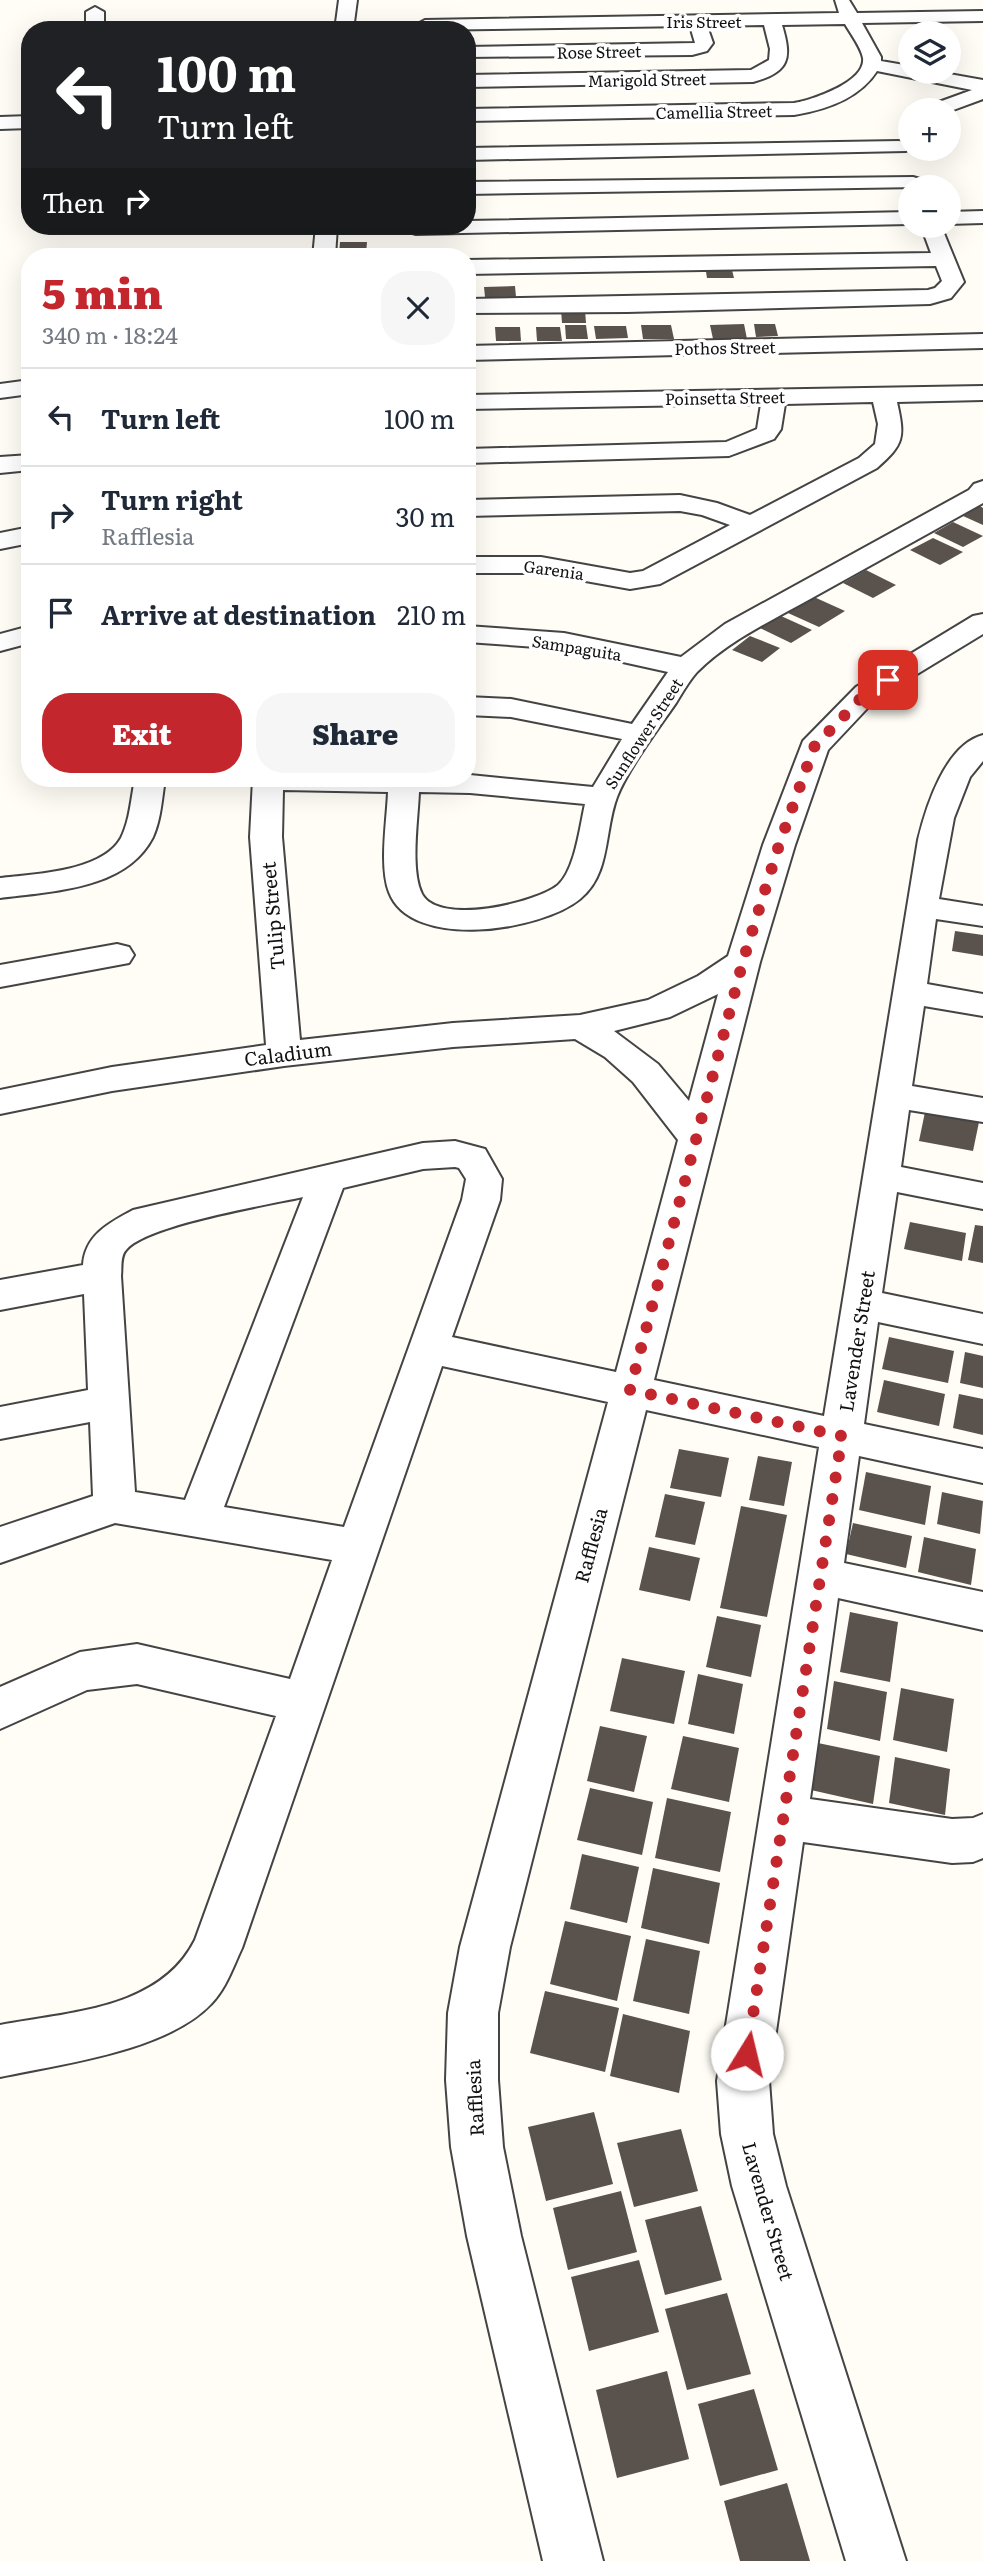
<!DOCTYPE html>
<meta charset="utf-8">
<style>
:root{--surface:#fff;--page:#f6f6f7;--text:#1f2937;--muted:#747a83;--line:#e0e1e3;--accent:#c4262e}
body{margin:0;font-family:Literata,serif;background:var(--page);color:var(--text);height:100vh;display:flex;flex-direction:column;font-size:26px;white-space:nowrap}
*{box-sizing:border-box;margin:0}
p{font-size:23px;color:var(--muted)}
.icon{flex:none;width:38px;height:38px;fill:none;stroke:currentColor;stroke-width:2;stroke-linecap:round;stroke-linejoin:round}
.map{position:relative;flex:1;overflow:hidden}
.drawer{position:absolute;left:21px;top:248px;width:455px;height:539px;display:flex;flex-direction:column;background:var(--surface);border-radius:28px;box-shadow:0 7px 28px #0002}
.drawer>*{flex:none}
.banner{position:absolute;left:21px;top:21px;width:455px;height:214px;border-radius:28px;box-shadow:0 7px 28px #0002;background:#202124;color:#fff;overflow:hidden}
.controls{position:absolute;left:898px;top:21px;display:grid;gap:14px}
.controls a{display:grid;place-items:center;width:63px;height:63px;border-radius:50%;background:var(--surface);box-shadow:0 7px 28px #0002;font-size:35px}
.pin{position:absolute;display:grid;place-items:center;width:60px;height:60px;color:#fff;margin:-30px;border-radius:14px;box-shadow:0 4px 10px #0006}
.me{position:absolute;width:77px;margin:-38px;rotate:9deg;stroke-linejoin:round;filter:drop-shadow(0 0 5px #0008)}
.turn{display:flex;align-items:center;gap:24px;height:147px;padding:0 21px;font-size:32px}
.turn .icon{width:91px;height:91px;stroke-width:2.5}
.turn b{display:block;font-size:49px;line-height:60px}
.then{display:flex;align-items:center;height:66px;padding:0 21px;background:#0003;gap:14px;font-size:26px}
.round{display:grid;place-items:center;flex:none;width:74px;height:74px;border-radius:28px;background:var(--page)}
.summary{display:flex;align-items:center;justify-content:space-between;height:119px;padding:0 21px}
h1{font-size:42px;font-weight:800;line-height:52px;color:var(--accent)}
.button{display:flex;gap:14px;margin-top:auto;padding:14px 21px}
.button a{flex:1;height:80px;border-radius:28px;background:var(--accent);color:#fff;font-size:28px;font-weight:800;line-height:80px;text-align:center}
.button a+a{background:var(--page);color:var(--text)}
ul{padding:0;list-style:none}
li{display:flex;align-items:center;gap:21px;height:98px;padding:0 21px;border-top:2px solid var(--line)}
li div{flex:1}
li b{display:block;font-size:26px}
li em{font-style:normal}
.map>svg:first-child{display:block}
.building{fill:#5a524d}
.lines{fill:none;stroke-linecap:round;stroke-linejoin:round}
.minor-casing{stroke:#444;stroke-width:4}
.minor{fill:#fff;fill-rule:evenodd}
.route{stroke:#c4262e;stroke-width:12;stroke-dasharray:0 21.6}
.labels{text-anchor:middle;dominant-baseline:central;stroke-width:7;stroke-linejoin:round;paint-order:stroke}
.far-street-label{font-size:16px;fill:#111;stroke:#fff}
.street-label{font-size:19px;fill:#111;stroke:#fff}
</style>
<div class="map">
<svg width="983" height="2561" viewBox="0 0 983 2561">
<rect width="100%" height="100%" fill="#fffdf5"/>
<g class="building">
<path d="M340 242H367L366 254H339Z"/>
<path d="M705 266H731L734 278H707Z"/>
<path d="M515 286 516 297H485L484 287Z"/>
<path d="M561 310H585L586 323H562Z"/>
<path d="M744 324 747 339H713L710 325Z"/>
<path d="M754 324H775L778 336 756 337Z"/>
<path d="M565 325H586L588 339H566Z"/>
<path d="M641 325H671L674 339H643Z"/>
<path d="M594 326H626L628 338 596 339Z"/>
<path d="M495 327H520L521 341H496Z"/>
<path d="M536 327H560L562 341H537Z"/>
<path d="M980 506 983 508V525L963 516Z"/>
<path d="M953 522 983 536 963 547 934 533Z"/>
<path d="M933 538 963 552 940 565 910 550Z"/>
<path d="M866 570 896 585 873 598 843 583Z"/>
<path d="M814 597 845 611 819 627 788 613Z"/>
<path d="M781 616 812 630 791 643 760 628Z"/>
<path d="M750 636 780 648 762 662 732 650Z"/>
<path d="M955 931 983 935V956L952 951Z"/>
<path d="M925 1112 979 1122 973 1151 919 1141Z"/>
<path d="M910 1222 966 1233 962 1261 904 1249Z"/>
<path d="M975 1225 983 1226V1263L968 1260Z"/>
<path d="M889 1337 954 1351 948 1383 882 1369Z"/>
<path d="M965 1352 983 1356V1388L960 1383Z"/>
<path d="M884 1380 945 1394 939 1426 877 1412Z"/>
<path d="M959 1394 983 1399V1435L953 1428Z"/>
<path d="M679 1449 729 1458 721 1497 670 1488Z"/>
<path d="M758 1456 792 1462 784 1506 749 1500Z"/>
<path d="M866 1472 931 1486 925 1525 859 1510Z"/>
<path d="M942 1492 983 1501 980 1534 937 1524Z"/>
<path d="M665 1494 705 1502 695 1545 655 1537Z"/>
<path d="M741 1506 787 1515 767 1617 720 1608Z"/>
<path d="M853 1523 912 1536 906 1568 846 1554Z"/>
<path d="M924 1537 976 1549 971 1585 918 1572Z"/>
<path d="M649 1547 700 1558 690 1601 639 1590Z"/>
<path d="M850 1612 898 1622 890 1682 840 1672Z"/>
<path d="M717 1616 761 1625 751 1677 706 1667Z"/>
<path d="M622 1658 685 1671 674 1724 610 1711Z"/>
<path d="M698 1674 743 1684 734 1734 688 1724Z"/>
<path d="M834 1681 887 1692 880 1741 827 1729Z"/>
<path d="M901 1688 954 1699 947 1752 893 1740Z"/>
<path d="M600 1726 647 1736 634 1792 587 1781Z"/>
<path d="M683 1736 739 1748 729 1802 671 1789Z"/>
<path d="M818 1743 880 1756 873 1804 811 1790Z"/>
<path d="M895 1757 950 1769 945 1815 889 1803Z"/>
<path d="M590 1788 653 1802 642 1855 577 1840Z"/>
<path d="M667 1798 731 1812 720 1872 655 1858Z"/>
<path d="M582 1854 639 1867 627 1923 570 1909Z"/>
<path d="M653 1868 720 1883 709 1944 641 1928Z"/>
<path d="M565 1921 631 1936 617 2001 550 1984Z"/>
<path d="M646 1939 700 1951 689 2014 633 2001Z"/>
<path d="M545 1991 619 2008 605 2072 530 2053Z"/>
<path d="M623 2014 690 2031 679 2093 610 2076Z"/>
<path d="M594 2112 613 2184 546 2201 528 2127Z"/>
<path d="M681 2129 698 2191 634 2207 617 2143Z"/>
<path d="M621 2191 637 2252 568 2270 553 2208Z"/>
<path d="M701 2206 722 2280 665 2295 645 2220Z"/>
<path d="M639 2260 659 2332 589 2351 571 2277Z"/>
<path d="M727 2293 751 2374 687 2390 665 2309Z"/>
<path d="M667 2371 689 2459 617 2478 596 2390Z"/>
<path d="M754 2389 778 2470 720 2486 698 2404Z"/>
<path d="M787 2483 810 2561H740L724 2501Z"/>
</g>
<g class="lines">
<defs>
<g id="minor">
<path d="M339 0H357L353 30H335Z"/>
<path d="M835 0H849L857 13 983 11V21L862 23 881 57V61L910 66V72H938L983 80V99L948 112 926 110 928 106 972 90 877 71C859 99 825 110 794 115L467 121V109L794 103C812 100 866 82 863 58 861 47 850 33 845 24L782 25C792 58 790 72 753 82L467 87V75L751 70 769 60 770 49 764 25 707 26 713 43 707 51 692 55 467 57V47L695 43 690 26 423 30 416 25 425 20 839 13Z"/>
<path d="M95 7 104 12V30H86V12Z"/>
<path d="M30 116V128L0 129V117Z"/>
<path d="M899 141 906 143 909 147 906 151 467 160V148Z"/>
<path d="M913 177 920 179 923 183 920 187 467 194V182Z"/>
<path d="M983 211V223L948 224V212Z"/>
<path d="M910 212V224L416 234 409 232 405 228 407 226H467V221Z"/>
<path d="M316 226H337L335 257H313Z"/>
<path d="M921 226H941L964 282 951 298 930 304 627 312 467 313V299L928 290 935 288 942 281 936 266 467 274V260L931 253Z"/>
<path d="M983 334V348L467 360V346Z"/>
<path d="M30 380V394L0 398V384Z"/>
<path d="M983 386V400L897 402C905 438 904 444 877 468L660 584 630 589 541 573H467L468 557H541L630 573 643 571 730 525 702 515 680 511 467 516V500L680 495 717 503 750 515 859 458 875 444 878 424 873 402 785 404 781 429 774 439 729 456 467 463V449L726 442 757 429 761 404 467 409V395Z"/>
<path d="M30 455V470L0 473V457Z"/>
<path d="M983 481V503C926 535 869 566 812 598 773 620 729 640 697 672 689 681 682 693 676 703 658 729 628 769 617 797 604 831 611 874 580 899 541 931 411 951 389 892 379 866 387 820 388 792L283 790 282 837 300 1040 453 1023 580 1015 648 1000 698 976 728 956 763 845 803 741 856 687 973 616 983 614V634L876 699 828 750 795 845 760 962 654 1380 824 1416 918 840C926 807 945 745 983 735V761L970 777 954 818 939 899 983 906V926L936 919 927 984 983 994V1016L924 1006 912 1086 983 1098V1122L909 1110 901 1167 983 1183V1209L897 1192 882 1293 983 1314V1344L878 1322 864 1424 983 1449V1483L859 1456 844 1563 983 1592V1630L838 1598 810 1799 952 1819 973 1818 983 1814V1858L973 1862 952 1863 803 1842 769 2081 773 2134 786 2186 906 2561H846L732 2186 721 2134 717 2081 819 1447 646 1410 510 1947 498 2013V2080L503 2147 521 2236 603 2561H543L467 2236 451 2147 446 2080 448 2013 460 1947 608 1402 442 1366 242 1948C233 1967 226 1989 211 2004 167 2051 61 2064 0 2077V2025C68 2012 160 2010 195 1940L276 1716 137 1684 87 1690 0 1729V1687L80 1652 137 1644 290 1679 332 1560 115 1523 0 1563V1527L93 1496 90 1422 0 1439V1407L88 1390 84 1294 0 1310V1280L83 1265C85 1235 109 1223 133 1210L423 1143 455 1141 485 1149 502 1179 500 1200 452 1337 616 1372 678 1140 633 1082 605 1057 575 1039 453 1047 284 1066 112 1091 0 1114V1090L112 1067 266 1045 250 837 253 779H467V775H470L593 787 622 739 511 717 467 715V697L511 699 632 724 668 672 564 649 467 642V626L564 633 681 657 725 624 969 490 974 484ZM419 792 470 793 585 804C580 826 575 870 558 885 536 903 439 926 422 894 410 870 418 819 419 792ZM718 994 689 1101 658 1064 614 1031 670 1017ZM455 1167 459 1168 466 1179 462 1200 344 1527 224 1507 343 1188 423 1169ZM303 1197 185 1500 135 1492 121 1276C122 1268 120 1256 126 1250 146 1225 267 1205 303 1197Z"/>
<path d="M30 527V543L0 549V533Z"/>
<path d="M30 626V643L0 651V634Z"/>
<path d="M135 779H165C162 798 161 819 153 837 126 890 52 891 0 898V878C34 874 102 872 121 838 130 820 131 798 135 779Z"/>
<path d="M117 944 129 947 134 955 129 963 0 987V965Z"/>
</g>
</defs>
<use href="#minor" class="minor-casing"/>
<use href="#minor" class="minor"/>
</g>
<g class="lines">
<path class="route" d="M747 2054 842 1436 630 1390 743 961 779 845 814 747 866 693 888 680"/>
</g>
<g class="labels">
<g class="far-street-label">
<text x="704" y="21">Iris Street</text>
<text transform="translate(599 51) rotate(-1)">Rose Street</text>
<text transform="translate(647 79) rotate(-1)">Marigold Street</text>
<text transform="translate(714 111) rotate(-1)">Camellia Street</text>
<text transform="translate(725 347) rotate(-1)">Pothos Street</text>
<text transform="translate(725 397) rotate(-1)">Poinsetta Street</text>
<text transform="translate(554 569) rotate(8)">Garenia</text>
<text transform="translate(577 647) rotate(9)">Sampaguita</text>
<text transform="translate(643 733) rotate(-57)">Sunflower Street</text>
</g>
<g class="street-label">
<text transform="translate(272 916) rotate(-95)">Tulip Street</text>
<text transform="translate(288 1053) rotate(-7)">Caladium</text>
<text transform="translate(856 1341) rotate(-81)">Lavender Street</text>
<text transform="translate(590 1545) rotate(-75)">Rafflesia</text>
<text transform="translate(474 2098) rotate(-93)">Rafflesia</text>
<text transform="translate(769 2211) rotate(74)">Lavender Street</text>
</g>
</g>
</svg>
<div class="controls">
<a><svg class="icon" aria-label="layers" viewBox="0 0 24 24"><path d="M12 4l9 5-9 5-9-5zM3 14l9 5 9-5"/></svg></a>
<a>+</a>
<a>−</a>
</div>
<div class="pin" style="left:888px;top:680px;background:#d93025"><svg class="icon" aria-label="arrive" viewBox="0 0 24 24"><path d="M6 21V4h12l-3 4 3 4H6"/></svg></div>
<svg class="me" style="left:747px;top:2054px" viewBox="-20 -20 40 40"><circle r="19" fill="#fff"/><path d="M0-13L10 11 0 6-10 11z" fill="#c4262e"/></svg>
<div class="banner">
<div class="turn"><svg class="icon" aria-label="left" viewBox="0 0 24 24"><path d="M17 20v-9H6M10 6l-5 5 5 5"/></svg><div><b>100 m</b>Turn left</div></div>
<div class="then">Then<svg class="icon" aria-label="right" viewBox="0 0 24 24"><path d="M7 20v-9h11M14 6l5 5-5 5"/></svg></div>
</div>
<section class="drawer">
<div class="summary"><div><h1>5 min</h1><p>340 m · 18:24</p></div><a class="round"><svg class="icon" aria-label="close" viewBox="0 0 24 24"><path d="M6 6l12 12M18 6L6 18"/></svg></a></div>
<ul>
<li><svg class="icon" aria-label="left" viewBox="0 0 24 24"><path d="M17 20v-9H6M10 6l-5 5 5 5"/></svg><div><b>Turn left</b></div><em>100 m</em></li>
<li><svg class="icon" aria-label="right" viewBox="0 0 24 24"><path d="M7 20v-9h11M14 6l5 5-5 5"/></svg><div><b>Turn right</b><p>Rafflesia</p></div><em>30 m</em></li>
<li><svg class="icon" aria-label="arrive" viewBox="0 0 24 24"><path d="M6 21V4h12l-3 4 3 4H6"/></svg><div><b>Arrive at destination</b></div><em>210 m</em></li>
</ul>
<div class="button"><a>Exit</a><a>Share</a></div>
</section>
</div>
